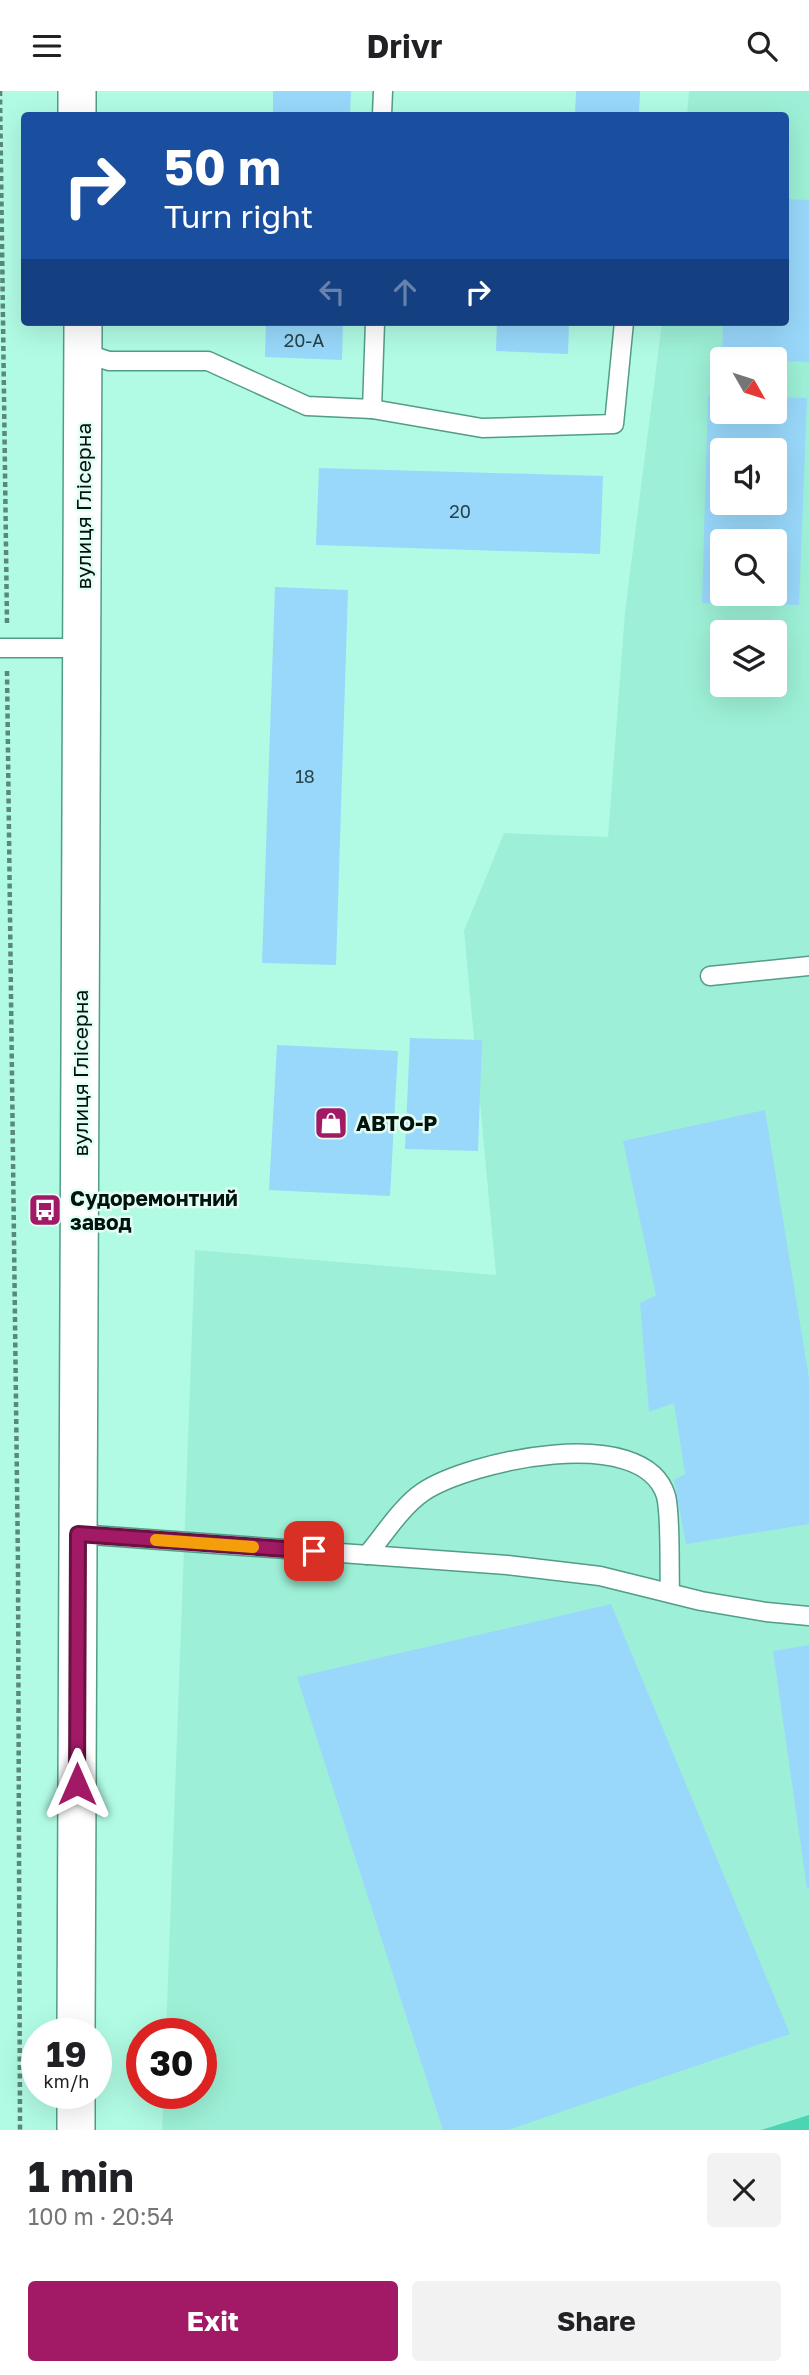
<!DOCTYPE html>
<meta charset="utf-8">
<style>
:root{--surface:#fff;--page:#f2f2f2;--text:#202124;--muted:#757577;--accent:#a21a66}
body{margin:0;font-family:"Golos Text",sans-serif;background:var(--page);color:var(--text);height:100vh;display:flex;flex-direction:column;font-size:26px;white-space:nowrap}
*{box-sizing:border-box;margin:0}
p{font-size:23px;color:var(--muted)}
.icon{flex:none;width:38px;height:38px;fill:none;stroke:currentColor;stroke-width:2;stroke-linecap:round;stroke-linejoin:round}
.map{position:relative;height:2039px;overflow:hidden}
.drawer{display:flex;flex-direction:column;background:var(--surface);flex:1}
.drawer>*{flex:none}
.banner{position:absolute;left:21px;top:21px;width:768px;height:214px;border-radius:7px;box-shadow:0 7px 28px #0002;background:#1a4fa0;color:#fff;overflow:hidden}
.needle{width:46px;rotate:129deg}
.fabs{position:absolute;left:710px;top:256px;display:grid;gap:14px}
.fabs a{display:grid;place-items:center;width:77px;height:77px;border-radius:7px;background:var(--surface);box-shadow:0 7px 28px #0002;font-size:35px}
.speed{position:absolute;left:21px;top:1927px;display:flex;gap:14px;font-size:35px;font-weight:700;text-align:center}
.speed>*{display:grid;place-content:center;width:91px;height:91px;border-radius:50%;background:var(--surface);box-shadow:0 7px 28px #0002;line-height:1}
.speed small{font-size:18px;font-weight:400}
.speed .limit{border:10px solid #d22;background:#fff;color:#111}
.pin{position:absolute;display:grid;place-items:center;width:60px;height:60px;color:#fff;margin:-30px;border-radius:14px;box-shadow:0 4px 10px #0006}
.me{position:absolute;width:77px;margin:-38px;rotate:0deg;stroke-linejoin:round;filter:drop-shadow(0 0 5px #0008)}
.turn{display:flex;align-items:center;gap:24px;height:147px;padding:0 28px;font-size:32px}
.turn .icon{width:91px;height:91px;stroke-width:2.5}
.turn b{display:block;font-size:49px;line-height:60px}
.lanes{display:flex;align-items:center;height:66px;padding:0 28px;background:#0003;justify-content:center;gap:35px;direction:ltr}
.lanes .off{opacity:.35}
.round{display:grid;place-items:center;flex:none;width:74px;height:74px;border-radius:7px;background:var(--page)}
.head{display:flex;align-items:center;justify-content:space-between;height:119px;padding:0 28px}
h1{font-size:42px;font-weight:700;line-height:52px}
.primary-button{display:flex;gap:14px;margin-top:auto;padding:14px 28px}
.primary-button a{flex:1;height:80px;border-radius:7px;background:var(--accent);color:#fff;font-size:28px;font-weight:700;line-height:80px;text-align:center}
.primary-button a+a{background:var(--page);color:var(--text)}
header{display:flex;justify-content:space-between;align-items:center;height:91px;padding:0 28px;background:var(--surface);font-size:32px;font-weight:700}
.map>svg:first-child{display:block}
.built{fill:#9df0d7;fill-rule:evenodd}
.water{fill:#4bd5b2}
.building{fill:#99d8fb;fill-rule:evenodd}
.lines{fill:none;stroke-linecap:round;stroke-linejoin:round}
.lane-casing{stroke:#539c87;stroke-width:21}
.street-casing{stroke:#539c87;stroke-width:40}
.path{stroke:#5a887a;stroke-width:4.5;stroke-dasharray:5 3.5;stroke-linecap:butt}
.lane{stroke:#fff;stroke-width:18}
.street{stroke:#fff;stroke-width:37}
.route-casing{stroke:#691142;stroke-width:18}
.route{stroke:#a21a66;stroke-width:12}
.slow{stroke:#f59e0b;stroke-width:12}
.labels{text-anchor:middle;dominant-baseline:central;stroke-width:5;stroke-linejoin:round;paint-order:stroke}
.number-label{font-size:18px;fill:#264448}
.street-label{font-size:21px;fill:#00130d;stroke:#e2fef4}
.poi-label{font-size:21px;font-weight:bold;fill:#00130d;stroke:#e2fef4;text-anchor:start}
</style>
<header><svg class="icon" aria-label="menu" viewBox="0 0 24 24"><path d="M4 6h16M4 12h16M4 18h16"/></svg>Drivr<svg class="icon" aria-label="search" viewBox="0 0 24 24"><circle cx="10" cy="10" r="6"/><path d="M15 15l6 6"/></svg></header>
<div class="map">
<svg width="809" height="2039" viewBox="0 0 809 2039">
<rect width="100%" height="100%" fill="#b1fbe4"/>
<path class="built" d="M689 0H809V2039H162L164 2002H201V1942H166L195 1159 496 1184 464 840 504 742 608 746 625 521 662 231H786V24H687ZM723 268H775V320H723ZM723 359H775V411H723ZM723 450H775V502H723ZM723 541H775V593H723Z"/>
<path class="water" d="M809 2024V2039H761Z"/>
<g class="building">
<path d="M273 0H351L350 24H273Z"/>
<path d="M576 0H640L639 24H575Z"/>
<path d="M786 108 809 109V271L722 268 723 231H786Z"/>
<path d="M266 231H343L342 269 265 266Z"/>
<path d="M497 231H569L568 263 496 260Z"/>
<path d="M708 304H723V320H775V306L807 307 799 514 702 512ZM723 359H775V411H723ZM723 450H775V502H723Z"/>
<path d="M319 377 603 385 600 463 316 454Z"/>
<path d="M275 496 348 499 336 874 262 872Z"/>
<path d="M410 947 482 949 478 1060 405 1058Z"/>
<path d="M277 954 398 960 390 1105 269 1099Z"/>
<path d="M765 1019 809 1287V1433L686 1453 674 1389 685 1383 674 1312 649 1321 640 1212 656 1204 623 1050Z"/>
<path d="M611 1513 790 1943 508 2039H443L297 1586Z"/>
<path d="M809 1554V1798H807L773 1560Z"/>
</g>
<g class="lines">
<defs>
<g id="lane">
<path d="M382 24 383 0"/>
<path d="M84 262 109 270H208L307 315 372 318 482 337 614 333 624 231"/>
<path d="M372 318 375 231"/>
<path d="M0 557H82"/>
<path d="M710 885 809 875"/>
<path d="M78 1443 507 1474 600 1485 701 1510 766 1521 809 1525"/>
<path d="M367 1464C384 1444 401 1416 423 1401 469 1370 644 1331 666 1405 671 1424 669 1477 670 1500"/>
</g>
<g id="street">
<path d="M77 0V24"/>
<path d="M76 1942 83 231"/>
<path d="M76 2039V2002"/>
</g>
</defs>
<use href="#lane" class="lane-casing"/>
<use href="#street" class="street-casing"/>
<g class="path">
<path d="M0 0 7 533"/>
<path d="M7 580 18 1474 20 2039"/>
</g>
<use href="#lane" class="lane"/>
<use href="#street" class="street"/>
</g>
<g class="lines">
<defs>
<path id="route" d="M77 1693 78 1443 314 1460"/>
</defs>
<use href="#route" class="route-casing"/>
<use href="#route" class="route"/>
<path class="slow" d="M156 1449 253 1456"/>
</g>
<defs>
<symbol id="shop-square" viewBox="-11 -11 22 22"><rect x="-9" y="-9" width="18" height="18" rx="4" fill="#a21a66" stroke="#e2fef4"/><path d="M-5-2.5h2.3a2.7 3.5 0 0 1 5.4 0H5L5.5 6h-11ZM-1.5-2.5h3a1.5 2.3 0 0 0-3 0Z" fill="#fff"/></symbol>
<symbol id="bus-square" viewBox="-11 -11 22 22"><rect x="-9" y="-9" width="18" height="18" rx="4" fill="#a21a66" stroke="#e2fef4"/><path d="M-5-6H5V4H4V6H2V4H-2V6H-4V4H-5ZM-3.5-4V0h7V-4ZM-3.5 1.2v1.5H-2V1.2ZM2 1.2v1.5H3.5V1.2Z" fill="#fff"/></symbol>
</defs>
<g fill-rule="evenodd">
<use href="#shop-square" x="312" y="1013" width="38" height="38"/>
<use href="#bus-square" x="26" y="1100" width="38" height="38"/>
</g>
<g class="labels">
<g class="number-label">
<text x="304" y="249">20-А</text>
<text x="460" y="420">20</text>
<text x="305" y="685">18</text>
</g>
<g class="street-label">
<text transform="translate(83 415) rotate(-90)">вулиця Глісерна</text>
<text transform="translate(80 982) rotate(-90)">вулиця Глісерна</text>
</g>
<g class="poi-label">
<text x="356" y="1032">АВТО-Р</text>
<text x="70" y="1107">Судоремонтний<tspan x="70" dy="24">завод</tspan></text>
</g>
</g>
</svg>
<div class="fabs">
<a><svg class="needle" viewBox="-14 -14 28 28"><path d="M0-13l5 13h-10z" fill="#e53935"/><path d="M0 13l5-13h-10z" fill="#757577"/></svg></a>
<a><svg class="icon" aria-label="sound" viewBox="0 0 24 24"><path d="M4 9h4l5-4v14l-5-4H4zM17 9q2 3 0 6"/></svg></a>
<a><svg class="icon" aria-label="search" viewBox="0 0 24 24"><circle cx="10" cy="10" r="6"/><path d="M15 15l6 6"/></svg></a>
<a><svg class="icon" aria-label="layers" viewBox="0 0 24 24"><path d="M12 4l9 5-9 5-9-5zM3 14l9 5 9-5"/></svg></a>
</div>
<div class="speed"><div>19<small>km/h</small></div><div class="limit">30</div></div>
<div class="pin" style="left:314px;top:1460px;background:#d93025"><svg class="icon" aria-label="arrive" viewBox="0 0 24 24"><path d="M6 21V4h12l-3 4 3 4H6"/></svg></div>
<svg class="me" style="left:77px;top:1693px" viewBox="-20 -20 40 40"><path d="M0-17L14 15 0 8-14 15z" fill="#a21a66" stroke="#fff" stroke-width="4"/></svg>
<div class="banner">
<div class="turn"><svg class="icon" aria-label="right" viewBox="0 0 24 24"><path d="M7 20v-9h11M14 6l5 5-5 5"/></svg><div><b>50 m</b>Turn right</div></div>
<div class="lanes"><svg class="icon off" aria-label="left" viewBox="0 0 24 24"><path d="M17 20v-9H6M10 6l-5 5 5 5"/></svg><svg class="icon off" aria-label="ahead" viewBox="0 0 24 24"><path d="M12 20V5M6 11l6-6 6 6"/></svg><svg class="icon" aria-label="right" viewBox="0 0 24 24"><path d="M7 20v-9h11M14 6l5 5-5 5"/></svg></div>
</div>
</div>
<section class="drawer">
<div class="head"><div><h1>1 min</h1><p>100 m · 20:54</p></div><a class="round"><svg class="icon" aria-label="close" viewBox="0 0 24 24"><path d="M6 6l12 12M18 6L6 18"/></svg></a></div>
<div class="primary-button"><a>Exit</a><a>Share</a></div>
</section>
